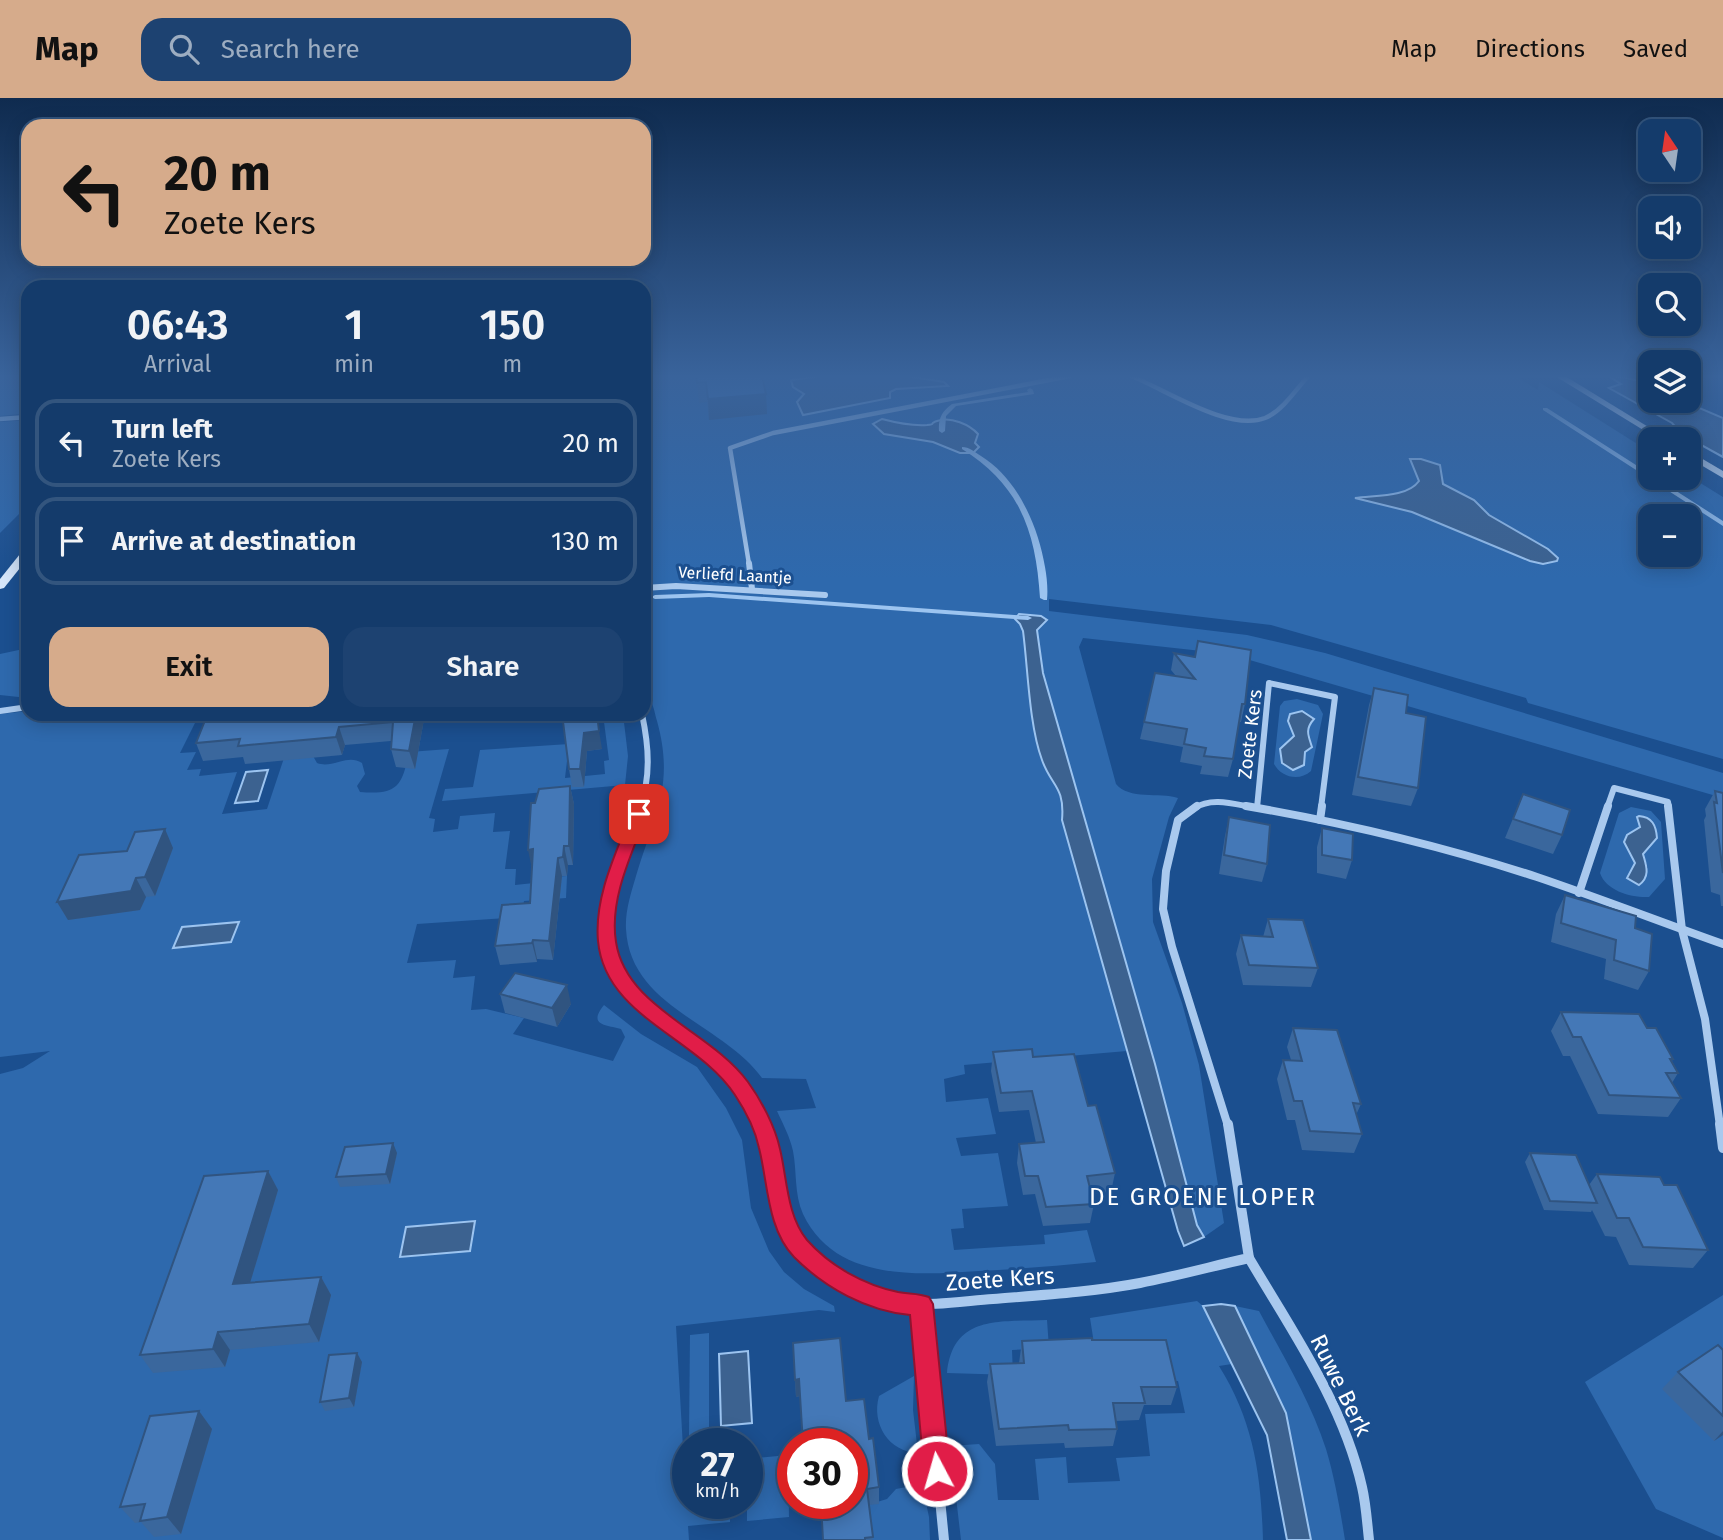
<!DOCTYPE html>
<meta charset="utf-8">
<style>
:root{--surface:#143b6b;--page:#1d4271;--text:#f1f3f6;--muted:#9dadc1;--line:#33557e;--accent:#d6ab8b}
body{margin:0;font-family:"Fira Sans",sans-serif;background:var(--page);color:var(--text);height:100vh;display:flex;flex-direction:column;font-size:26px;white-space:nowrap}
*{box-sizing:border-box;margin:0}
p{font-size:23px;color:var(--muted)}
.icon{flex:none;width:38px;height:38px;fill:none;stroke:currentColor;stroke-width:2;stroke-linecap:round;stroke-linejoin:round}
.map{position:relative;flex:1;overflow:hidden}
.panel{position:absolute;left:21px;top:182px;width:630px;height:441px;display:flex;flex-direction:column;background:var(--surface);border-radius:21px;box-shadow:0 4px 18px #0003,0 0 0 2px var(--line)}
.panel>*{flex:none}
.banner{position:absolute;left:21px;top:21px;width:630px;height:147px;border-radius:21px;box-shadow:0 4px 18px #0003,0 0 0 2px var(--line);background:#d6ab8b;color:#111;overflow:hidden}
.needle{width:46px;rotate:347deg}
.buttons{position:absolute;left:1638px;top:21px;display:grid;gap:14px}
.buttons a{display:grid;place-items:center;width:63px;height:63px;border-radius:14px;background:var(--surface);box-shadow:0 4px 18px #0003,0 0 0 2px var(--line);font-size:35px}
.speed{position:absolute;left:672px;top:1330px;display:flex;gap:14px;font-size:35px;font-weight:700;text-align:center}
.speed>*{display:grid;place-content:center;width:91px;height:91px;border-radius:50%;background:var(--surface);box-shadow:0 4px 18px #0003,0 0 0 2px var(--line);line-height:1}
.speed small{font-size:18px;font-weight:400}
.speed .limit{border:10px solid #d22;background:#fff;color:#111}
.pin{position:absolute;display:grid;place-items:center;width:60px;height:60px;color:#fff;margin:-30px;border-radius:14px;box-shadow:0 4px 10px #0006}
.me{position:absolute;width:77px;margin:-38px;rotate:354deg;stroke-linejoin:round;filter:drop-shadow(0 0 5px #0008)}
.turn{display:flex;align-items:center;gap:24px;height:147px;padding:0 28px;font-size:32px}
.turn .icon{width:91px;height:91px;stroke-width:2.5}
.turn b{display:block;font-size:49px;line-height:60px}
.eta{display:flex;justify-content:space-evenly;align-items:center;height:119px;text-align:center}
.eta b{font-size:42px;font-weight:600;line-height:49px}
.action{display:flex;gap:14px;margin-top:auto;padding:14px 28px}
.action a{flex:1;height:80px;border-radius:21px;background:var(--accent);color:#111;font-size:28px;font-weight:600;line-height:80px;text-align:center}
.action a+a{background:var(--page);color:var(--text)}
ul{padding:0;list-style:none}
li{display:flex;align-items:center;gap:21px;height:88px;margin:0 14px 10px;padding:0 14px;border:4px solid var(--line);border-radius:21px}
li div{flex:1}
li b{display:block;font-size:26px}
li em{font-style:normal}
header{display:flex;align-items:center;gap:42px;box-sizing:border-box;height:98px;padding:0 35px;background:var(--accent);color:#111}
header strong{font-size:33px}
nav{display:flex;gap:38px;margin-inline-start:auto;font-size:24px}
.search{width:490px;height:63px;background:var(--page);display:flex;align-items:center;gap:18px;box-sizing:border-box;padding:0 24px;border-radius:21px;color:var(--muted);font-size:26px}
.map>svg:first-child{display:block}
.green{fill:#2e69ad;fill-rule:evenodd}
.water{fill:#3c6290;stroke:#9cc4f0;stroke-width:2}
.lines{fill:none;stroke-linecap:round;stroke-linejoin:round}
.stream{fill:#9cc4f0;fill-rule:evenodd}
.street-far3{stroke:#a9c9ee;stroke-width:4.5}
.street-far2{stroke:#a9c9ee;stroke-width:6}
.street-far1{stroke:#a9c9ee;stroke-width:8}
.street{stroke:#a9c9ee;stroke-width:10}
.secondary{fill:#d6e6fa;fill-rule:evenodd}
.wall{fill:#3a679d}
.shaded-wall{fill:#305480}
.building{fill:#4478b7;stroke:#305480;stroke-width:2}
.route{fill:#e11d48;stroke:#92132f;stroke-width:2}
.labels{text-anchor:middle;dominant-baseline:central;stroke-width:6;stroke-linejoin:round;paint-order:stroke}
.far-street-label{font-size:16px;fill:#fff;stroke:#1b4f8f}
.street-label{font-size:19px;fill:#fff;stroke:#1b4f8f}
.near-street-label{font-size:23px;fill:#fff;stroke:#1b4f8f}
.near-neighbourhood-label{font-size:24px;letter-spacing:2px;fill:#fff;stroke:#1b4f8f}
</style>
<header>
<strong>Map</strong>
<div class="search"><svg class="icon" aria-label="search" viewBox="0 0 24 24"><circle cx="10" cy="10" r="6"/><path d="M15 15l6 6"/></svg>Search here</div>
<nav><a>Map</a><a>Directions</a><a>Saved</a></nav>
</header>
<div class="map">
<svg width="1723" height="1442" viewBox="0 0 1723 1442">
<rect width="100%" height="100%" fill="#1b4f8f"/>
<g class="green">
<path d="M0 278H28V315L0 318Z"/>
<path d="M644 278H1515L1538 292 1539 284 1650 354V380L1689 378 1723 399V661L1528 605 1526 600 1271 527 1049 501V513L1247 537 1325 555 1723 675V700L1229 556 1083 540 1079 549 1116 686C1129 702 1159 694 1178 700L1169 719 1152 781 1153 824 1182 905 1199 967 1224 1125 1204 1139 1197 1127 1155 966 1043 575 1037 532 1046 524 1020 526C1033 569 1027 618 1042 661 1051 688 1065 688 1062 722L1127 953 964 967 965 976 944 981 946 1004 988 1000 996 1036 956 1040 961 1058 998 1055 1008 1108 962 1111 964 1130 951 1131 954 1152 1045 1146 1044 1137 1087 1132 1096 1164C1057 1168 1018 1171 979 1173 918 1177 835 1184 803 1116 794 1096 797 1073 793 1053 790 1039 783 1026 777 1013L816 1010 806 981 762 980C722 925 630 909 626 831 625 813 631 795 636 778 654 718 675 688 657 623 654 613 653 601 644 594ZM1650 418H1689V457H1650Z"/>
<path d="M28 322V407L0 435V324Z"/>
<path d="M28 550V600L0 597V556Z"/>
<path d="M1297 601 1318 607 1323 616 1311 673C1299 684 1281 679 1274 666L1280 608 1284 603ZM1288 623 1308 628 1312 649 1305 654 1280 651 1294 638Z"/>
<path d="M28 613V616H207L199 617 180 655 196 654 187 672 201 671 199 678 237 674 222 716 267 711 298 618 243 623 247 616H312L313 658 317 665C333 671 347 655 362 665L365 676 357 688 360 694C398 697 402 688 409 654L449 651 429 720 435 721 433 734 458 731 460 718 495 715 493 734 510 733 505 771H516L515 787 553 783V779L567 778 566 800 524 803 521 819 417 826 407 865 456 862 453 880 475 878 471 912 486 911 524 920 513 936 613 963 625 939 621 931C607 927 587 928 604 907L641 936 697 969 726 1010 742 1042 751 1110 769 1153 784 1174 804 1191 834 1208 835 1214 819 1212 676 1228 684 1367H688V1405H730V1424L688 1428 689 1442H0V976L23 970 50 953 0 959V616Z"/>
<path d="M597 616H623L628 658 625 687 442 703 445 691 473 689 480 652 569 646 565 680 605 676 604 663 609 662 604 624H596Z"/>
<path d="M1631 709 1651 713 1661 724 1665 781 1649 799C1632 800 1606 793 1600 775L1619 715ZM1640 729 1648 748 1643 756 1648 770 1627 780 1635 765 1624 744 1627 737Z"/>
<path d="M1723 1197V1440L1656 1411 1585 1284Z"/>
<path d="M1197 1203 1203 1208 1232 1266 1219 1268C1254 1324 1261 1377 1263 1442H961L950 1348 979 1346 995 1366 998 1402H1039L1035 1361 1066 1359 1068 1385 1120 1383 1116 1360 1150 1358 1145 1316 1185 1315 1178 1283H1170L1095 1252 1090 1220Z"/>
<path d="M1235 1208 1259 1213C1283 1258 1310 1302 1326 1351 1335 1381 1340 1411 1345 1442H1311L1286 1315Z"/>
<path d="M1047 1222 1049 1250 1012 1252 1013 1277 947 1275C953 1216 1000 1224 1047 1222Z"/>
<path d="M709 1235V1337L689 1338 690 1237Z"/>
<path d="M914 1278 913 1312 918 1355C889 1354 871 1326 879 1298Z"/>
<path d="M788 1357 789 1419 747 1423V1361Z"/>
<path d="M922 1386 929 1419 930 1442H871L867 1407 887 1401 896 1391Z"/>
</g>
<g class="water">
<path d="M822 278H907L944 284 948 288 896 291 890 294V300L803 317 797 304 804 296 793 289 791 282Z"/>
<path d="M1608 278C1625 278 1635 283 1650 285V303H1683L1723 320V359L1683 337 1672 325 1609 290 1621 286Z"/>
<path d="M882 321C897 325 912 328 927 327 937 326 928 326 937 323 951 318 970 327 978 336L975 345 979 349 973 355H960L933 344 884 336 873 326Z"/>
<path d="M1410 361H1421L1440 367 1443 386 1474 402 1489 417 1548 451 1558 460 1557 463 1543 466 1530 463 1412 414 1355 400C1373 397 1407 400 1419 383Z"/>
<path d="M1019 516 1041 518 1047 522 1037 532 1043 575 1155 966 1197 1127 1204 1139 1184 1148 1178 1133 1062 722C1065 688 1051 688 1042 662 1029 627 1028 571 1023 533L1020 526 1015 521Z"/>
<path d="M1302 613 1314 621C1305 631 1308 637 1312 649L1305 654 1304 667 1293 672 1282 665 1280 651 1294 638 1288 623 1290 616Z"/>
<path d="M268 672 258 703 235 705 246 674Z"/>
<path d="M1639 718C1652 719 1656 727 1657 740L1643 756C1646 767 1651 778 1639 787L1627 780 1635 765 1624 744 1627 737 1640 729 1637 719Z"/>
<path d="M239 824 231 844 173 850 182 829Z"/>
<path d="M475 1123 470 1153 400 1159 406 1129Z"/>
<path d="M1221 1206 1235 1208 1286 1315 1311 1442H1287L1267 1337 1203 1208Z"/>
<path d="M748 1253 752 1325 721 1328 719 1256Z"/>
</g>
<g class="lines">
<g class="stream">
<path d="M1030 290 1033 292 1034 296 956 308 946 318 945 333 942 335 939 333C938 321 942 313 952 306L1028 294 1027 292Z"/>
<path d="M1543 310H1547L1650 376V380H1656L1723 423V428L1543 312Z"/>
<path d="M962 349C969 349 975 354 981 358 1018 381 1038 428 1045 469 1047 480 1048 492 1047 502H1044L1040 500C1036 434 1020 387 962 351Z"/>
<path d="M709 495 1028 518 1032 520 1028 522 709 499 655 501 651 499 655 497Z"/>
</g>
<g class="street-far3">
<path d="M1131 278C1165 291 1228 334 1265 320 1282 313 1296 292 1308 278"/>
<path d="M0 321 28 319"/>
<path d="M749 466 730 350 773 335 1070 278"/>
</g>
<g class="street-far2">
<path d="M749 465 752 491"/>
<path d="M644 490 676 488 825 497"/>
<path d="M0 613 28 609"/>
<path d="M640 710C651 678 649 649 642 616"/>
<path d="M1195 710C1212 698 1237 707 1257 710"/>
<path d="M1257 710 1269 585 1335 599 1321 710"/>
<path d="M1607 710 1614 690 1668 704 1669 710"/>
</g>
<g class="street-far1">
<path d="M640 708C629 742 613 775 608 811 594 896 668 915 717 961 737 980 751 1004 762 1028"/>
<path d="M1197 708 1178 722 1166 773 1163 811 1172 849 1228 1028"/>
<path d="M1246 708C1345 725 1442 748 1537 779 1599 800 1661 824 1723 846"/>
<path d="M1668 708 1682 832 1705 921 1720 1028"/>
<path d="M1320 722 1322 708"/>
<path d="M1579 795 1608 708"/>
</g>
<g class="street">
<path d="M761 1026C776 1062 775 1113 795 1143 819 1178 862 1198 903 1204 932 1209 964 1203 993 1201 1042 1197 1092 1194 1140 1185 1177 1178 1213 1168 1249 1160L1228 1026"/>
<path d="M1720 1026 1723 1050"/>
<path d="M1249 1160C1292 1233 1343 1305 1362 1389 1366 1406 1367 1424 1369 1442"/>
<path d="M921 1206 944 1442"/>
</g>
<g class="secondary">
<path d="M1555 278H1565L1668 341H1658Z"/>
<path d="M1689 353 1723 373V380L1689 360Z"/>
<path d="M28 450V460L4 490 0 491V481L24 451Z"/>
</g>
</g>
<g class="wall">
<path d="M696 278 766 296 767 316 709 322 707 304 699 305Z"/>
<path d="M1174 555 1245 606 1241 624H1239L1233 661 1228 679 1200 676 1202 668 1180 664 1183 649 1140 641 1144 624 1176 578 1171 572Z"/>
<path d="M1374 590 1406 615 1418 690 1411 708 1352 697 1369 607Z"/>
<path d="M425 616 415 671 396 669 391 651V643L345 647 342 657 245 666 243 659 203 663 196 645 248 619Z"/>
<path d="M562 616 602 651 587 653 584 689H572L569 671Z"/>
<path d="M570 688 574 706 573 767H568L567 778H562L553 862 537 861V864L500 867 495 848 530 805 535 705Z"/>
<path d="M1715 693 1723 695V808H1721L1720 797 1711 794 1704 722 1706 718 1705 711Z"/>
<path d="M1523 696 1562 737 1553 756 1505 740Z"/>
<path d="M1229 719 1267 766 1262 784 1219 776 1225 738Z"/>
<path d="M1322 730 1352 762 1346 781 1317 775V749Z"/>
<path d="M173 750 155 798 146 799 140 812 68 822 57 804Z"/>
<path d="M1565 797 1635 830 1649 873 1638 892 1604 881 1606 861 1551 844 1556 816Z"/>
<path d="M1268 821 1318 870 1311 889 1243 887 1236 856 1241 837 1263 839Z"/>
<path d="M500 896 571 906 557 929 505 915Z"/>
<path d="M1561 914 1647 930 1673 961 1672 963 1678 975 1672 985 1681 1000 1668 1019 1598 1016 1570 958H1563L1551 933Z"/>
<path d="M1293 930 1361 1006 1356 1017 1362 1036 1354 1055 1302 1052 1295 1022H1287L1277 981 1283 962H1291L1287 949Z"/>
<path d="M993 954 1033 959 1088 1008 1115 1075 1111 1094 1091 1096 1094 1106 1090 1125 1043 1128 1035 1096 1023 1097 1017 1065 1019 1046 1036 1045 1029 1012 999 1014 991 973Z"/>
<path d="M397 1055 390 1086 340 1089 336 1079Z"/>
<path d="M1530 1055 1589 1087 1597 1076 1664 1087 1708 1152 1693 1170 1629 1167 1616 1139 1605 1138 1592 1112 1591 1114 1544 1112 1525 1064Z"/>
<path d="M268 1073 278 1092 250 1185 321 1179 331 1197 319 1244 230 1252 225 1269 153 1275 140 1257Z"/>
<path d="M1092 1242 1177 1289 1171 1307H1144L1139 1322 1116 1323 1117 1331 1113 1348 1065 1350 1064 1345 996 1348 987 1284 990 1266 1019 1265 1022 1243Z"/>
<path d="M793 1245 846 1303 869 1341 879 1389V1406L869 1407 873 1442H823L821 1412 807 1413 806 1405H852L800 1298 796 1299Z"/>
<path d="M1723 1252V1337L1714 1343 1662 1291 1678 1274Z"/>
<path d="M362 1264 354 1309 325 1313 320 1304Z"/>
<path d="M199 1313 212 1331 181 1436 154 1439 141 1424 135 1425 120 1409Z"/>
</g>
<g class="shaded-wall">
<path d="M766 296 767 316 709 322 708 301Z"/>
<path d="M416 616H425L415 671 409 653Z"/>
<path d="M598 626 602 651 587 653 584 689 580 671 584 635Z"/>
<path d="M339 629 345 647 342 657 336 639Z"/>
<path d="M570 688 574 706 573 767 569 748Z"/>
<path d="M165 731 173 750 155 798 145 779Z"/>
<path d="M564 748 568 767 567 778 563 759Z"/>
<path d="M533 751 532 771 528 752Z"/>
<path d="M558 760 562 778 553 862 549 843Z"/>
<path d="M136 780 146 799 140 812 68 822 57 804Z"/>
<path d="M533 842 537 861V864L532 845Z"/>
<path d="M567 887 571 906 557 929 552 910Z"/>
<path d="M393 1045 397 1055 390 1086 386 1076Z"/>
<path d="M268 1073 278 1092 244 1205 233 1186Z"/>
<path d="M321 1179 331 1197 319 1244 309 1226Z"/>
<path d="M218 1234 230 1252 225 1269 213 1251Z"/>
<path d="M357 1255 362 1264 354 1309 349 1300Z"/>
<path d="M799 1281 800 1298 796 1299 795 1282Z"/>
<path d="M199 1313 212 1331 181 1436 167 1419Z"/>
<path d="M1723 1333V1337L1714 1343Z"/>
</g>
<g class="building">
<path d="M696 278H762L766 296 708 301 706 284 697 285Z"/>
<path d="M1198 543 1251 552 1245 606H1242L1233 661 1204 658 1206 650 1184 646 1187 631 1144 624 1155 575 1195 581 1174 555 1195 559Z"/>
<path d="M1374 590 1408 597 1406 615 1426 619 1418 690 1358 679Z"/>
<path d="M224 616 248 619 250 616H416L409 653 391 651 393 624 339 629 336 639 238 648 240 641 196 645 206 620Z"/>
<path d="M562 616H597L599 633 584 635 580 671H569Z"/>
<path d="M570 688 569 748H564L563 759 558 760 549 843 533 842 532 845 495 848 502 807 530 805 533 751 528 752 531 705H535L539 691Z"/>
<path d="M1715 693 1723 695V775L1714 704 1717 705Z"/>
<path d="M1523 696 1570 712 1562 737 1513 721Z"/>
<path d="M1229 719 1270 727 1267 766 1224 757Z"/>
<path d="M1322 730 1353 736 1352 762 1322 757Z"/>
<path d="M165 731 145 779 136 780 131 793 57 804 79 757 127 753 135 734Z"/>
<path d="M1565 797 1636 818 1635 830 1652 836 1649 873 1614 862 1616 842 1561 825Z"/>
<path d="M1268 821 1303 822 1318 870 1249 867 1241 837 1273 839Z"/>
<path d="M515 875 567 887 552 910 500 896Z"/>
<path d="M1561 914 1639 916 1647 930H1656L1673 961H1670L1678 975H1666L1681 1000 1609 997 1581 939H1573Z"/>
<path d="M1293 930 1337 932 1361 1006 1353 1005 1362 1036 1310 1033 1302 1003H1294L1283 962 1302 963Z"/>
<path d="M1032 951 1033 959 1074 956 1088 1008 1096 1007 1115 1075 1087 1078 1094 1106 1046 1109 1038 1078H1025L1019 1046 1044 1044 1032 993 1001 995 993 954Z"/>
<path d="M393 1045 386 1076 336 1079 345 1049Z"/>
<path d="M1530 1055 1576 1057 1597 1105 1550 1103Z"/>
<path d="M268 1073 233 1186 321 1179 309 1226 218 1234 213 1251 140 1257 204 1078Z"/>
<path d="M1597 1076 1660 1079 1664 1087H1677L1708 1152 1643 1149 1629 1120H1617Z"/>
<path d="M840 1240 846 1303 864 1301 869 1341 873 1340 879 1389 867 1391 873 1439 865 1440V1442H823L821 1405H852V1346H803L799 1281 795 1282 793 1245Z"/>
<path d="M1092 1240V1242H1166L1177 1289H1141L1145 1305H1113L1117 1331 1069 1332 1068 1327 999 1331 990 1266 1024 1265 1022 1243Z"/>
<path d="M1718 1247 1723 1252V1318L1678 1274Z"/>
<path d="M357 1255 349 1300 320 1304 329 1257Z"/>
<path d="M199 1313 167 1419 140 1423 145 1406 120 1409 150 1318Z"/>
</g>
<linearGradient id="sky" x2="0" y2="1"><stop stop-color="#0f2b4f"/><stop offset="0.58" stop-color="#39639b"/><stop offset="1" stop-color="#39639b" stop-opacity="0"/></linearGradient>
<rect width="1723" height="480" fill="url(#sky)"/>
<path class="route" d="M639 711 647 716C632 755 609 801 616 844 626 910 711 933 748 984 761 1002 775 1028 780 1051 787 1080 787 1118 807 1142 830 1168 864 1187 898 1194 909 1196 919 1195 929 1199L933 1206 950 1373 946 1383 937 1386 928 1383 924 1373 910 1217C867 1213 825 1190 794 1159 767 1131 768 1085 759 1050 755 1031 745 1012 735 997 697 939 605 919 598 843 594 799 616 755 631 716Z"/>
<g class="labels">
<g class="far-street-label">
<text transform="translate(735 477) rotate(3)">Verliefd Laantje</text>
</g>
<g class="street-label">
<text transform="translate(1250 636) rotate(-83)">Zoete Kers</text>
</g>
<g class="near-street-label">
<text transform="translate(1000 1181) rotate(-4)">Zoete Kers</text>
<text transform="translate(1341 1287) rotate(64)">Ruwe Berk</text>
</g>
<g class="near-neighbourhood-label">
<text x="1203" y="1099">DE GROENE LOPER</text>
</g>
</g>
</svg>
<div class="buttons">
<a><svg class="needle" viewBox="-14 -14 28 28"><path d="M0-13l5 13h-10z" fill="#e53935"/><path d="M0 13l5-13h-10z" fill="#9dadc1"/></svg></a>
<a><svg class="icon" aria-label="sound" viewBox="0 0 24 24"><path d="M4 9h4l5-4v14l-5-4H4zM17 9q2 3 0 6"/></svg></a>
<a><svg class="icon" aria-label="search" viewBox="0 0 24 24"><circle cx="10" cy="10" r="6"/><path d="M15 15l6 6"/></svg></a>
<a><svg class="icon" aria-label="layers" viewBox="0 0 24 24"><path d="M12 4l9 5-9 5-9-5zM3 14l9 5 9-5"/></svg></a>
<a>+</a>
<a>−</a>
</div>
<div class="speed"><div>27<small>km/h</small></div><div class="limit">30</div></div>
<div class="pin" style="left:639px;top:716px;background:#d93025"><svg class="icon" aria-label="arrive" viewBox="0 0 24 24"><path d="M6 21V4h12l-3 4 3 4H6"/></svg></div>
<svg class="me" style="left:937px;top:1373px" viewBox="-20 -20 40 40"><circle r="17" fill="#e11d48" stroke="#fff" stroke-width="3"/><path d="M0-11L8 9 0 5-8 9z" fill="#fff"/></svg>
<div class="banner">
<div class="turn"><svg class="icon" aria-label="left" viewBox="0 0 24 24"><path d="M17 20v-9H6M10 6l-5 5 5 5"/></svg><div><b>20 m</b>Zoete Kers</div></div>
</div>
<section class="panel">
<div class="eta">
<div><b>06:43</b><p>Arrival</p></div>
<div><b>1</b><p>min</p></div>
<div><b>150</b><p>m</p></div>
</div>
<ul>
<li><svg class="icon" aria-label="left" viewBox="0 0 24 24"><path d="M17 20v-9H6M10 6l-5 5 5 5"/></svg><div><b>Turn left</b><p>Zoete Kers</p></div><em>20 m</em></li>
<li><svg class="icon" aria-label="arrive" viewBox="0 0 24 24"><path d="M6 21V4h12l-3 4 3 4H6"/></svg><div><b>Arrive at destination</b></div><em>130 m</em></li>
</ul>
<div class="action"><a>Exit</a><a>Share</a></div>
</section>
</div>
